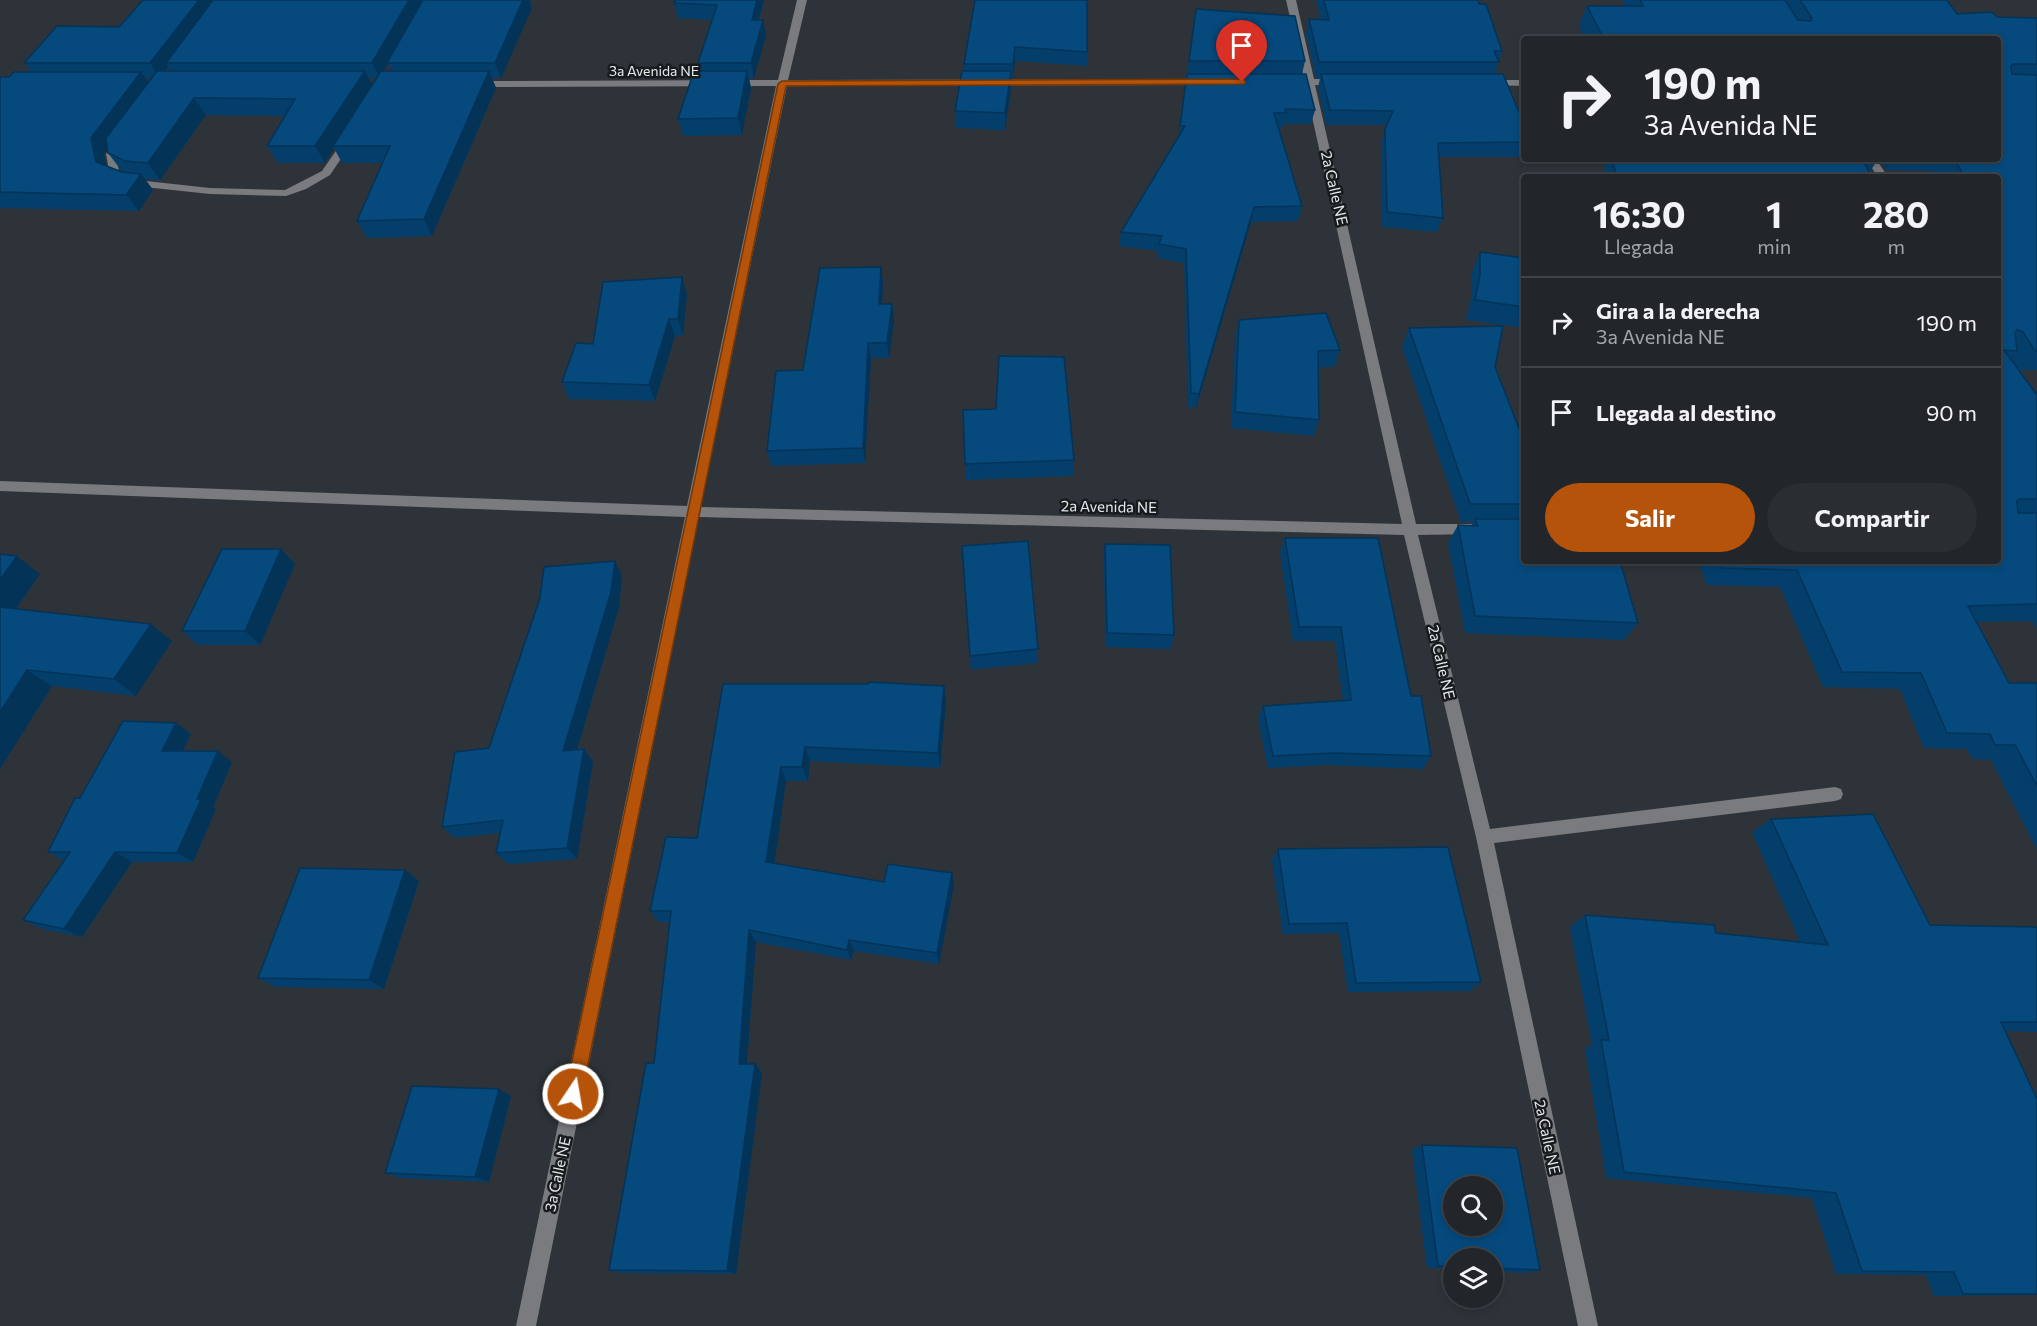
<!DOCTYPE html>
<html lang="es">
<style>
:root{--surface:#22262b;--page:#2a2e33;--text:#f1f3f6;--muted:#a2a5a9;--line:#3f4347;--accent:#b45309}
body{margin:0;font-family:Commissioner,sans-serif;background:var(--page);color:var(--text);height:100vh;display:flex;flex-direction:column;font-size:22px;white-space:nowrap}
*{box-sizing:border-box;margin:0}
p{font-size:20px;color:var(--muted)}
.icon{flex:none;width:33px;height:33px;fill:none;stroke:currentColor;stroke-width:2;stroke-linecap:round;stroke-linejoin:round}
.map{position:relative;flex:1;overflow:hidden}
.drawer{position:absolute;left:1521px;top:174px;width:480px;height:390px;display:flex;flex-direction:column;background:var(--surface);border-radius:6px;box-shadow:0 3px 9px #0003,0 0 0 2px var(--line)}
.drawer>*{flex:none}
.hud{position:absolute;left:1521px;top:36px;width:480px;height:126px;border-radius:6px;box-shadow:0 3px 9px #0003,0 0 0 2px var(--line);background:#22262b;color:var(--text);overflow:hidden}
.controls{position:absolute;left:1443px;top:1176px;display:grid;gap:12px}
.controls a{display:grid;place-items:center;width:60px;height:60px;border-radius:50%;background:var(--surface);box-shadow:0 3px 9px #0003,0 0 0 2px var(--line);font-size:30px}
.pin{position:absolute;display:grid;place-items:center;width:51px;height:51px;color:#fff;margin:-62px -26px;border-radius:50% 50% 50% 0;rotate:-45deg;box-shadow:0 0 6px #0007}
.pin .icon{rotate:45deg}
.me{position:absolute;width:66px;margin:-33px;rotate:12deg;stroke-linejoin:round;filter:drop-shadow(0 0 4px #0008)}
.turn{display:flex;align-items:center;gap:21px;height:126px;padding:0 24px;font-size:27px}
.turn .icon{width:78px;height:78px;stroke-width:2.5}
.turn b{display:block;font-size:42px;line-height:51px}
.eta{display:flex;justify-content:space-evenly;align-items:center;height:102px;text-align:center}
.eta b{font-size:36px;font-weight:700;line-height:42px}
.action{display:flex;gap:12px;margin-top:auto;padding:12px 24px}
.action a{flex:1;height:69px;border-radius:36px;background:var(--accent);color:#fff;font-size:24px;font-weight:700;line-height:69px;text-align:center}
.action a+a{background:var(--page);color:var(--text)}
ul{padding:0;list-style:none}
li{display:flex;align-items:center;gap:18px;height:90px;padding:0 24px;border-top:2px solid var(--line)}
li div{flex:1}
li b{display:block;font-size:22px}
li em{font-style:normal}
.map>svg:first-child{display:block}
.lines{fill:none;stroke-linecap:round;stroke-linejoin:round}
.minor{fill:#797b7e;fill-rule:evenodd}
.wall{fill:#043f6c;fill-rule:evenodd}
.shaded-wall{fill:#043358}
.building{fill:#05497d;stroke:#043358;stroke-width:1.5;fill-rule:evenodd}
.route{fill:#b45309;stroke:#753606;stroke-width:1.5}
.labels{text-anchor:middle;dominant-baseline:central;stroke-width:5;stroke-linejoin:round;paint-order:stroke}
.far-street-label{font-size:14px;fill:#e5e9ec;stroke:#181b1d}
.street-label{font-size:15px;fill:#e5e9ec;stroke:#181b1d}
</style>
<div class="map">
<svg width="2037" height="1326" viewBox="0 0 2037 1326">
<rect width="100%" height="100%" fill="#2e3339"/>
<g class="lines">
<g class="minor">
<path d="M797 0H807L788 80 1206 79 1211 82 1206 85 787 86 701 507 1402 524 1305 85H1290L1285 82 1290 79H1304L1286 0H1296L1314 79H1338L1343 82 1338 85H1315L1416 524H1475L1482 529 1475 534 1418 535 1490 829 1835 787 1841 789 1843 794 1841 799 1835 801 1494 843 1598 1326H1578L1476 837 1404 535 699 517 536 1326H516L685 517 0 491V481L687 506 776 86 474 87 469 84 474 81 778 80Z"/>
<path d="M1484 80H1524V86L1488 85 1484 84Z"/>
<path d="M348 138 353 141 330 175 306 189 286 196 210 194 135 186 110 176 106 154 116 140H124L125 142 116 154 119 172 137 180 210 188 285 190 322 171 344 139Z"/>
<path d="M1866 159H1876L1888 177H1878Z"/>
</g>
</g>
<g class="wall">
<path d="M143 0H531L530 3 532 8 501 78H492L496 88 432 236 367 238 357 221 382 163H342L334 148 325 163H278L267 146 285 116 206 115 160 180 145 179 153 190 139 211 0 208V77H9L31 72 24 63 119 27ZM388 63 392 71H383ZM168 67 171 71H165ZM145 78H152L148 82ZM368 78H377L372 85ZM107 149 108 153 121 170 124 172 106 166 104 154Z"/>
<path d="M675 0H764L759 20H763L766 35 754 78H749L751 88 742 135 683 136 678 119 700 71 698 63 712 20 678 18 674 3Z"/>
<path d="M975 0 1087 52V66L1015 61 1013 78H1011V88L1005 130 955 128V111L964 71V64Z"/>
<path d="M1316 0H1478L1502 51 1495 74 1524 124V157H1439L1443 218 1437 232 1382 227 1381 143 1387 125H1326L1318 88 1320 78H1316L1306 34 1309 19 1321 20Z"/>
<path d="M1622 0H1947L1957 14 1997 17 2037 18V370H2018L2037 395V629L2032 621 1977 622 2009 683H2037V850L1991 760 1972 759 1967 749 1924 748 1900 689 1823 687 1780 587 1707 585 1700 566 1620 564 1638 623 1624 640 1465 633 1448 543 1458 525 1471 526 1473 522H1461L1402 347 1409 328 1495 367 1520 431H1524V561H1998V177H1937L1934 171 1886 170 1879 159H1998V39H1585L1579 25 1587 6H1625Z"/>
<path d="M1196 9 1305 61 1302 74 1315 110 1311 124H1283L1282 128H1278L1302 206 1298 221 1251 222 1196 408 1188 407 1184 263 1157 258 1158 251 1119 246 1121 232 1179 136Z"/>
<path d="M1606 159H1878L1871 170H1868L1872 177H1603Z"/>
<path d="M1480 252 1524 258V328L1466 320 1472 294V272Z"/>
<path d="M881 267 883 283 882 304H892L894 319 889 358H871L865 463 771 466 767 451 803 370Z"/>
<path d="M687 294 683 335 675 336 655 401 569 399 562 382 593 344Z"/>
<path d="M1239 320 1340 350 1335 366 1318 368 1319 420 1314 436 1231 428 1235 337Z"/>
<path d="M1074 460 1073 476 966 480 965 464Z"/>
<path d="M1285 538 1411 696 1431 756 1423 769 1326 765 1268 768 1258 719 1263 706 1343 701 1335 641H1293L1280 553Z"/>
<path d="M1105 544 1174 635 1171 649 1105 647 1104 559Z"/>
<path d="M962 546 1038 649 1037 663 971 670Z"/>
<path d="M281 549 295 564 260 645H198L182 631Z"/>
<path d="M0 554 40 574 16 609 172 641 136 696 52 686 0 769Z"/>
<path d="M615 561 622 576 619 607 577 750 584 749 593 762 577 859 508 864 496 853 500 833 455 838 442 827 489 748Z"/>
<path d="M723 684 946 701 940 768 810 761 808 781H786L774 863 884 882 952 873 954 885 939 964 854 951 851 960 756 942 747 1064H755L762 1073 736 1274 622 1273 609 1270 654 1063 670 923 659 922 650 911 697 838Z"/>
<path d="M176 723 191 734 183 751 232 762 213 807 216 809 193 862H132L82 937 43 929 23 920 64 861 48 852 80 798Z"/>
<path d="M1771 819 1930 925 2037 927V1032L2006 1031 2037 1099V1295L1934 1296 1926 1275 1836 1274 1812 1198 1606 1178 1585 1048 1592 1045 1570 927 1585 915 1716 933 1800 942 1752 832Z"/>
<path d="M1278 849 1481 982 1470 991 1348 992 1339 933 1283 934 1272 860Z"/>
<path d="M405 870 419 881 384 989 276 987 258 978Z"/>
<path d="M511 1096 489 1182 401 1178 385 1173Z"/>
<path d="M1422 1145 1540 1270 1526 1273 1492 1271V1258H1454V1269L1427 1268 1412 1150Z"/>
</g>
<g class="shaded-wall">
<path d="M199 0H219L166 63 168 67 160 78 150 63Z"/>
<path d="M409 0H424L380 78 372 63Z"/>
<path d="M523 0H531L530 3 532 8 501 78 495 63Z"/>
<path d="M757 0H764L754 35 752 20Z"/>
<path d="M763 20 766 35 754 78 751 63Z"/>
<path d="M1015 47V61L1013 78V64Z"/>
<path d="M365 71 374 88 333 146 334 148 325 163 315 146Z"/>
<path d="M489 71 496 88 432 236 424 219Z"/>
<path d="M747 71 751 88 742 135 738 118Z"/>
<path d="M1011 71V88L1005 130V113Z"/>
<path d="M141 72 153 88 104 154 109 178 96 162 91 138Z"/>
<path d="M194 98 206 115 160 180 148 163Z"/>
<path d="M141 174 153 190 139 211 126 195Z"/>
<path d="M1254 207 1251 222 1196 408 1199 394Z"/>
<path d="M881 267 883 283 881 319 879 304Z"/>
<path d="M682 277 687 294 683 335 678 319Z"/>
<path d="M892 304 894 319 889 358 887 343Z"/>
<path d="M669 319 675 336 655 401 649 385Z"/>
<path d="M868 343 871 358 865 463 863 448Z"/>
<path d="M281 549 295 564 260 645 245 631Z"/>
<path d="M17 556 40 574 6 623 0 618V580Z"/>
<path d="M615 561 622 576 619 607 573 763 563 751Z"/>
<path d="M151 624 172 641 136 696 114 679Z"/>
<path d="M27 670 52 686 0 769V712Z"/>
<path d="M944 686 946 701 940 768 938 753Z"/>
<path d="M176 723 191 734 177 762 162 751Z"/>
<path d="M805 747 810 761 808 781 802 767Z"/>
<path d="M584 749 593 762 577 859 567 848Z"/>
<path d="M218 751 232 762 213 807 216 809 193 862 177 853 197 799Z"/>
<path d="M781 767 786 781 773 874 766 862Z"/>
<path d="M115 852 132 862 82 937 64 929Z"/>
<path d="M405 870 419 881 384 989 369 980Z"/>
<path d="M952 873 954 885 939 964 937 953Z"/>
<path d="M749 930 756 942 746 1072 739 1064Z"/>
<path d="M849 940 854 951 851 960 847 950Z"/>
<path d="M755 1064 762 1073 736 1274 727 1271Z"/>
<path d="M499 1089 511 1096 489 1182 475 1177Z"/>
</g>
<g class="building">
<path d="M143 0H199L150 63H24L57 26 119 27Z"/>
<path d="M213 0H409L372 63H166Z"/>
<path d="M423 0H523L495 63H387Z"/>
<path d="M675 0H757L752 20H763L751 63H698L717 5 674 3Z"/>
<path d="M975 0H1087V52L1015 47 1013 64H964Z"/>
<path d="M1324 0H1478L1479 4H1486L1502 51H1494L1499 62H1319L1309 19 1329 20Z"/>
<path d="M1640 0H1785L1798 20 1811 21 1812 18 1800 0H1947L1957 14 1992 12 1997 17 2037 18V64H2013L2011 66 2012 74 2037 75V351H2035L2023 332 2017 330 2015 333 2017 351 2004 350 2037 395V499H2019L2017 501 2018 513H2037V604L1968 606 2009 683H2037V786L2015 745H1995L1990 734 1947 733 1921 673 1842 672 1797 570 1722 568 1720 561H1998V230H2001L1998 226V177H1965L1954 159H1998V39H1604L1587 6H1643Z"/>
<path d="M1196 9 1295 16 1305 61H1189Z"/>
<path d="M157 71H365L315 146H267L295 99 194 98 148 163 125 161 108 153 106 138Z"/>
<path d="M381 71H489L424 219 357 221 390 146H333Z"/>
<path d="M694 71H747L738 118 678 119Z"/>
<path d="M962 71H1011L1005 113 955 111Z"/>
<path d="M14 72H141L91 138 96 162 122 172 141 174 126 195 0 192V77H9Z"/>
<path d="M1187 74H1306L1315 110 1285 109 1286 113H1274L1302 206 1254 207 1199 394 1191 393 1186 249 1159 244 1162 236 1121 232 1185 126H1180Z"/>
<path d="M1321 74H1503L1524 124V142L1438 143 1443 218 1387 212 1385 129 1393 111 1330 110Z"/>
<path d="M1612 159H1862L1872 177H1617L1612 161Z"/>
<path d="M1480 252 1524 258V307L1475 300 1480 275Z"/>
<path d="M881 267 879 304H892L887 343H868L863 448 767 451 776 371 803 370 820 268Z"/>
<path d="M682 277 678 319H669L649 385 562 382 576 343 593 344 603 282Z"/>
<path d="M1326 313 1340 350 1318 351 1319 420 1235 412 1239 320Z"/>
<path d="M1503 326 1495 367 1520 431H1524V504H1470L1409 328Z"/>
<path d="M999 356 1064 357 1074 460 965 464 963 410 996 409Z"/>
<path d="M1475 519H1524V561H1620L1638 623 1475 616 1458 525 1478 526Z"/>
<path d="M1285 538H1378L1411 696H1421L1431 756 1333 753 1273 756 1263 706 1351 700 1341 627H1299Z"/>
<path d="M1028 541 1038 649 970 656 962 546Z"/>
<path d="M1105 544 1170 545 1174 635 1107 633Z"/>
<path d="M222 549H281L245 631H182Z"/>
<path d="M0 554 17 556 0 580Z"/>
<path d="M615 561 611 592 563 751 584 749 567 848 496 853 503 820 442 827 455 752 489 748 540 598 544 567Z"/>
<path d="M0 607 151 624 114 679 27 670 0 712Z"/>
<path d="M868 682 944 686 938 753 805 747 802 767H781L766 862 884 882 888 864 952 873 937 953 849 940 847 950 749 930 739 1064H755L727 1271 609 1270 646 1063H654L671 911H650L666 837 697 838 723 684H868Z"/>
<path d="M123 721 176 723 162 751H218L197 799H201L177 853 115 852 64 929 23 920 70 852H48L75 798H80Z"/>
<path d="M1873 814 1930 925 2037 927V1022H2001L2037 1099V1294H1963L1954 1272 1862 1271 1836 1193 1624 1172 1601 1040H1609L1585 915 1714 925 1716 933 1828 945 1771 819Z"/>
<path d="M1448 847 1481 982 1356 983 1347 923 1289 924 1278 849Z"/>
<path d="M300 868 405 870 369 980 258 978Z"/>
<path d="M412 1086 499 1089 475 1177 385 1173Z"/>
<path d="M1422 1145 1517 1148 1540 1270 1492 1268V1258H1454V1267L1438 1266ZM1454 1186H1492V1226H1454Z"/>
</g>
<path class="route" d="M1242 79 1245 80V84L786 86 582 1094 579 1099 573 1102 567 1099 565 1094 778 84 782 81Z"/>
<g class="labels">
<g class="far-street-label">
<text x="654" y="70">3a Avenida NE</text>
</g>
<g class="street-label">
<text transform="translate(1335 188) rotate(77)">2a Calle NE</text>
<text transform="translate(1109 506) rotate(1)">2a Avenida NE</text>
<text transform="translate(1442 662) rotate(77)">2a Calle NE</text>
<text transform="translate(1548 1137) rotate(78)">2a Calle NE</text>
<text transform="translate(557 1174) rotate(-78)">3a Calle NE</text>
</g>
</g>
</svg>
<div class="controls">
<a><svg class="icon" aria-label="search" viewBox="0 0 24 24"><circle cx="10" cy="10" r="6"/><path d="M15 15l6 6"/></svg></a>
<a><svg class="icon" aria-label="layers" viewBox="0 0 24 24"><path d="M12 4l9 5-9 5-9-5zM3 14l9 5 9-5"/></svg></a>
</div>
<div class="pin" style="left:1242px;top:82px;background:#d93025"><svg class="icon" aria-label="arrive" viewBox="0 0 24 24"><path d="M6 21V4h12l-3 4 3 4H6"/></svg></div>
<svg class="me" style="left:573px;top:1094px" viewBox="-20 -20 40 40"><circle r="17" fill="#b45309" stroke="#fff" stroke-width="3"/><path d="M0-11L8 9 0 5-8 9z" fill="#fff"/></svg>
<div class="hud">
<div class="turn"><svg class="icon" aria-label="right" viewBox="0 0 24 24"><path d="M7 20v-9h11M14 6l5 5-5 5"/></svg><div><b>190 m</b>3a Avenida NE</div></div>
</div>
<section class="drawer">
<div class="eta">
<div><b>16:30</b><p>Llegada</p></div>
<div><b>1</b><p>min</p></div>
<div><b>280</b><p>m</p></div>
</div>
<ul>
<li><svg class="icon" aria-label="right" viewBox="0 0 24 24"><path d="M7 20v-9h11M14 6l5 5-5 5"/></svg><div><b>Gira a la derecha</b><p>3a Avenida NE</p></div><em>190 m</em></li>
<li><svg class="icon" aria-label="arrive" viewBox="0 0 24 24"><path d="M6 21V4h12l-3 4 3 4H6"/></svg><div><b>Llegada al destino</b></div><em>90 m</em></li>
</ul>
<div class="action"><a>Salir</a><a>Compartir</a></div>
</section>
</div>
